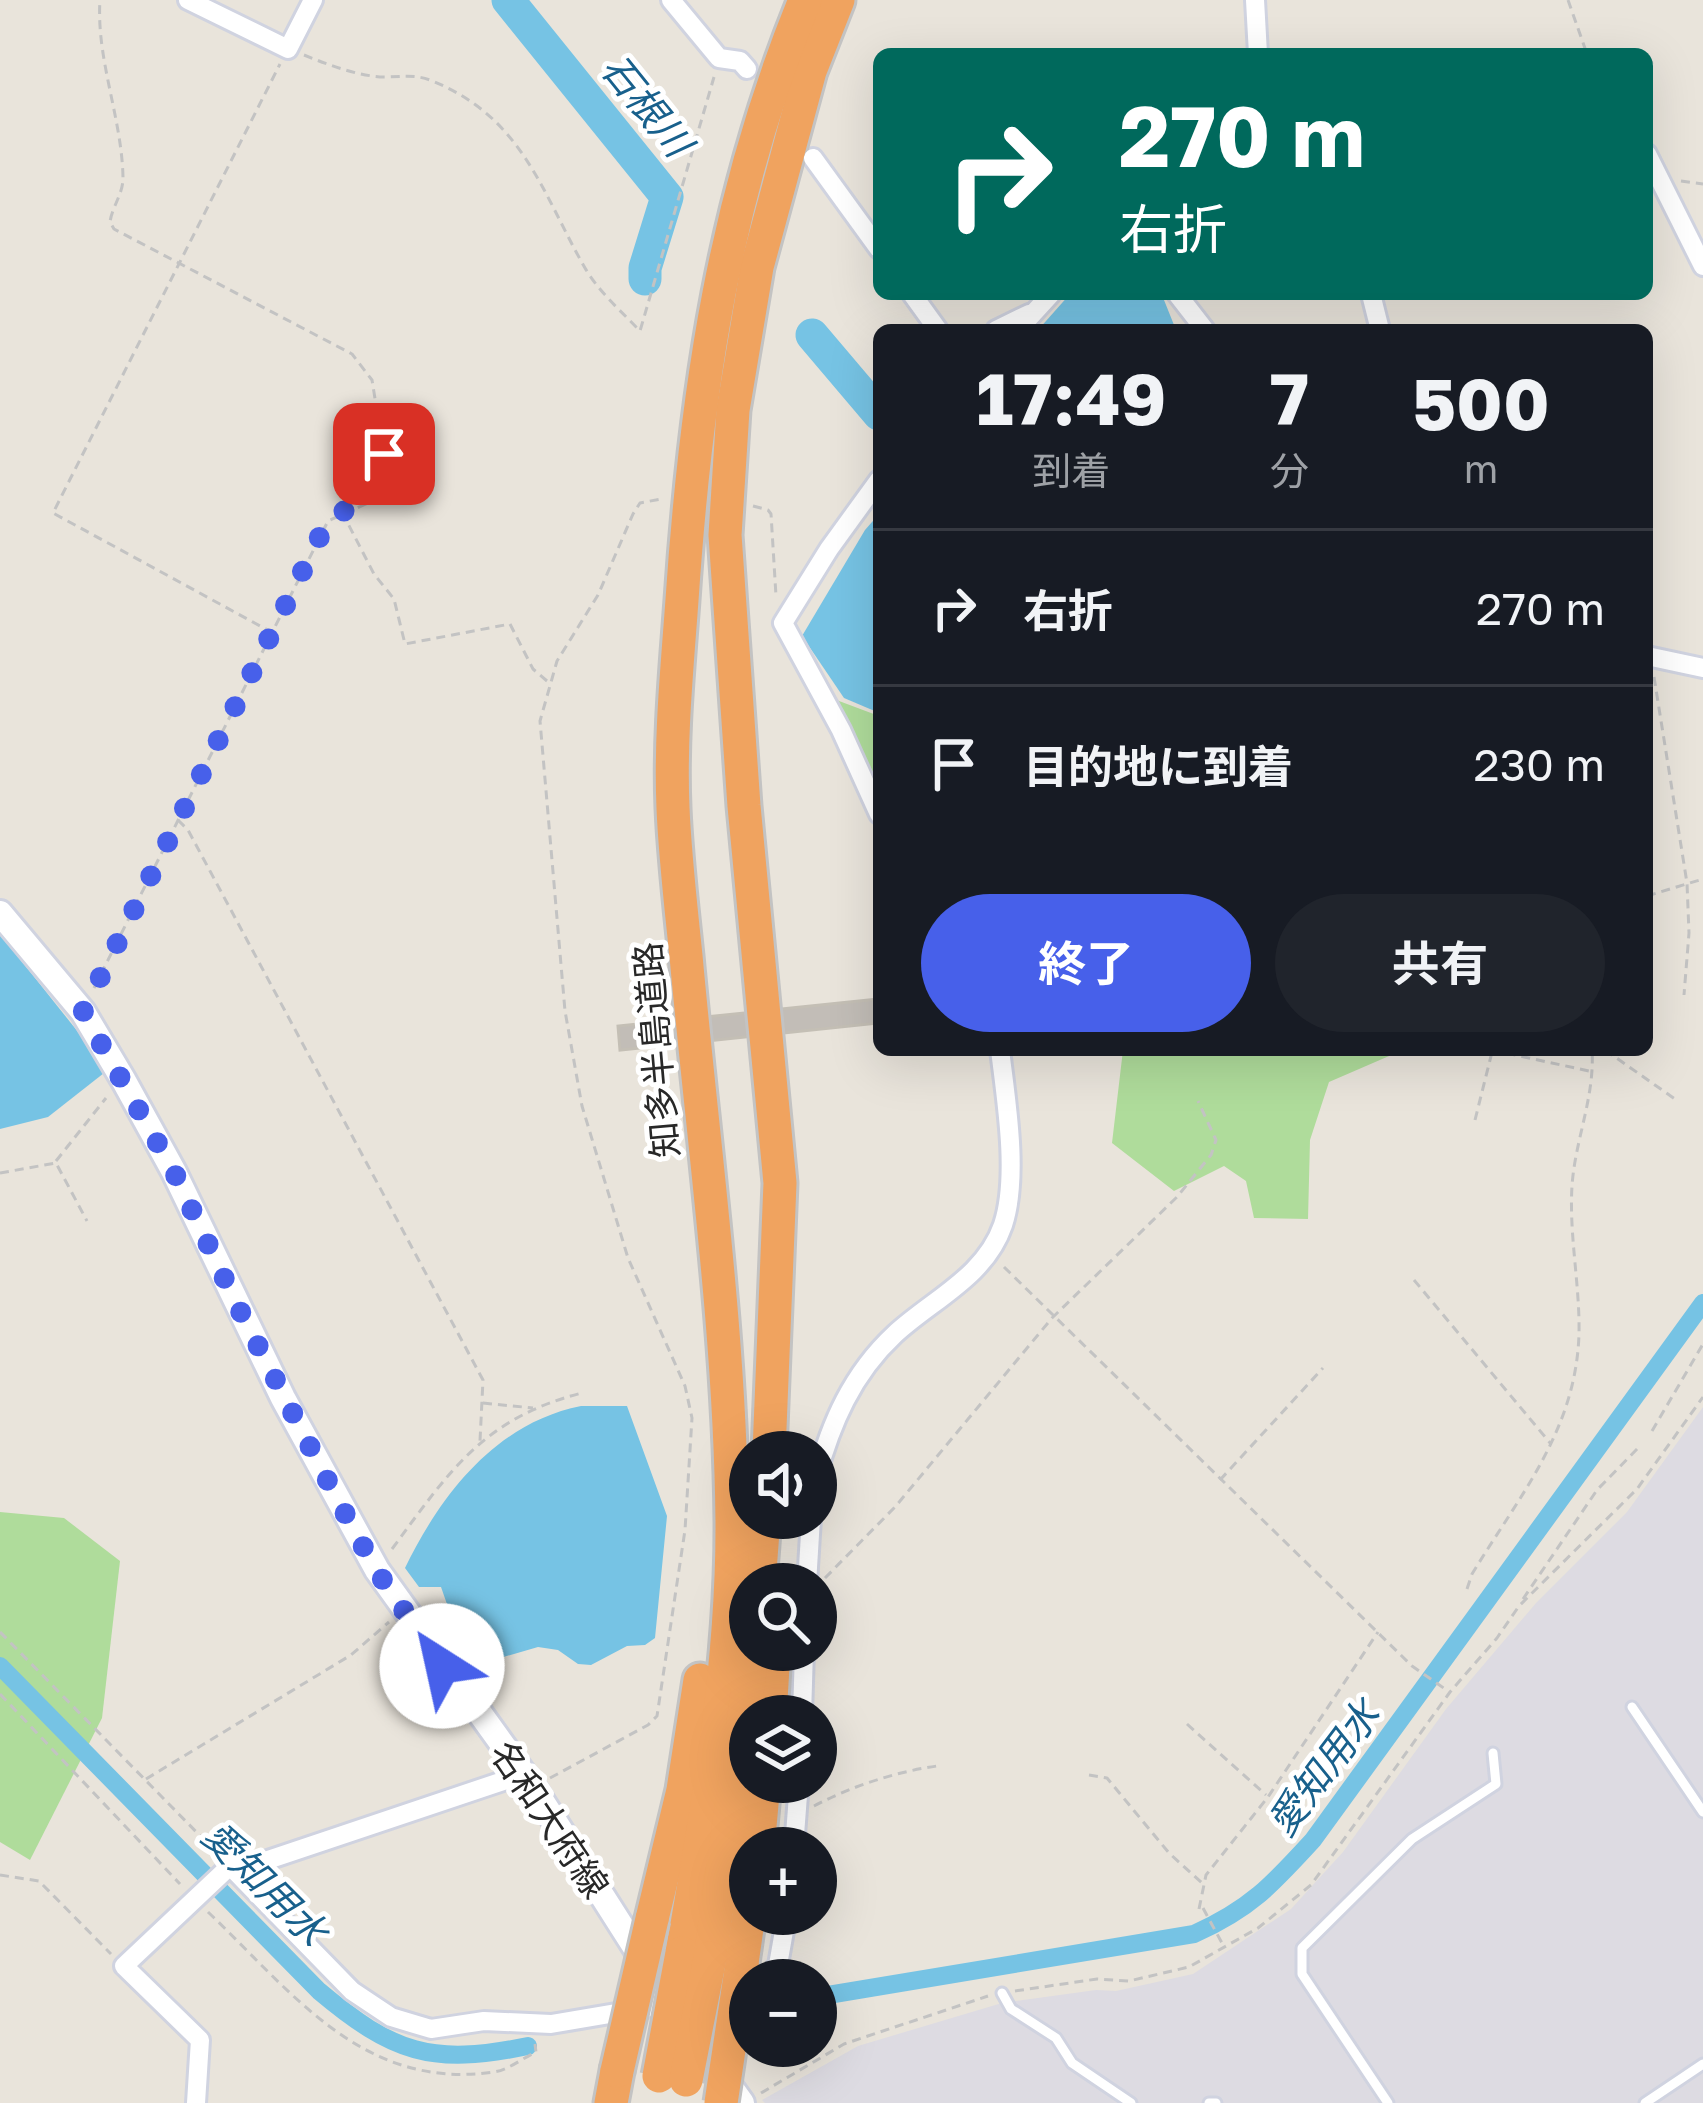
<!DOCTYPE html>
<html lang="ja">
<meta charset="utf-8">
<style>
:root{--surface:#171b24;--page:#20242c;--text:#f1f3f6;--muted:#9ea1a6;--line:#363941;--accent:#4760ea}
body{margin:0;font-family:"Golos Text","Noto Sans JP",sans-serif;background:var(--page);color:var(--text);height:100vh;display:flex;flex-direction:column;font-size:45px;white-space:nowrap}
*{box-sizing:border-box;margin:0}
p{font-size:39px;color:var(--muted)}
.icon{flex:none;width:66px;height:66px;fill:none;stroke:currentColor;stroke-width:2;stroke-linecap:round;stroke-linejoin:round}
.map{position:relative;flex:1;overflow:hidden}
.details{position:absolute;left:873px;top:324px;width:780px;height:732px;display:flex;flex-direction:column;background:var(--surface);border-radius:18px;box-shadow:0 12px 48px #0002}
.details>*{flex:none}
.hud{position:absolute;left:873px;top:48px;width:780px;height:252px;border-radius:18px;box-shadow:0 12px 48px #0002;background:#00695c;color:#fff;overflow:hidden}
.buttons{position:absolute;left:729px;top:1431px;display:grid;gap:24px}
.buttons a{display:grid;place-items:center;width:108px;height:108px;border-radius:50%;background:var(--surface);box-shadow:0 12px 48px #0002;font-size:60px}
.pin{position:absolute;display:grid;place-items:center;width:102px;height:102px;color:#fff;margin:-51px;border-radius:24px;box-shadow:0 6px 18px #0006}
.me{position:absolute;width:132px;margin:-66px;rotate:325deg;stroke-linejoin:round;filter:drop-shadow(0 0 9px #0008)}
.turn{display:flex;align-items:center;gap:42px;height:252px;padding:0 48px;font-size:54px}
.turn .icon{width:156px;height:156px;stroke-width:2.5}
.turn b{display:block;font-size:84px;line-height:102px}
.eta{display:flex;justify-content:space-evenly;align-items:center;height:204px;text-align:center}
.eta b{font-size:72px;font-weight:700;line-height:84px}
.action{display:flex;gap:24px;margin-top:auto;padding:24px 48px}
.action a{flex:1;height:138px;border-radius:72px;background:var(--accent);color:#fff;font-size:48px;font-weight:700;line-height:138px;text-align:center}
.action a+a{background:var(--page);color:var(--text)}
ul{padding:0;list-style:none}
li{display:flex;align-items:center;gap:36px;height:156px;padding:0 48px;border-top:3px solid var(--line)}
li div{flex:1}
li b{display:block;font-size:45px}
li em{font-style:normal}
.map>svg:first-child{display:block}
.industrial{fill:#dddbe2}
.green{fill:#afdc9b}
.water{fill:#76c3e4}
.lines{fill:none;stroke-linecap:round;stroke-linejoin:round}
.canal{stroke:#76c3e4;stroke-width:18}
.river{stroke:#76c3e4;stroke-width:33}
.building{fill:#c2bdb7;stroke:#c4bfb5;stroke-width:3}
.service-casing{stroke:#d0d3e0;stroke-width:15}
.minor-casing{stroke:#d0d3e0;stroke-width:24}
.secondary-casing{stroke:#d0d3e0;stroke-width:30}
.motorway-casing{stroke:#c3c3c3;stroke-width:39}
.path{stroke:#c3c3c3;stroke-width:3;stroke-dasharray:9 6;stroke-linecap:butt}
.service{stroke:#fff;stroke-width:9}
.minor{stroke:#fff;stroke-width:18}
.secondary{stroke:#fff;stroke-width:24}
.motorway{stroke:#f0a35f;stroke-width:33}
.motorway-bridge-casing{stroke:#c3c3c3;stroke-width:39;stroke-linecap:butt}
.motorway-bridge{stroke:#f0a35f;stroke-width:33}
.route{stroke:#4760ea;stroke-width:21;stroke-dasharray:0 37.8}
.labels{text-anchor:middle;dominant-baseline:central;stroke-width:10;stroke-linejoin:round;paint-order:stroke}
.street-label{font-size:36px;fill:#282828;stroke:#fff}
.water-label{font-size:39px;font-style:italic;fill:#18608c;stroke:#fff}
</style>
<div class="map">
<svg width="1703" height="2103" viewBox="0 0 1703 2103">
<rect width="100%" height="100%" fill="#e9e4db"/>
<path class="industrial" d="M1703 1407V2103H765L762 2100 858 2046 1002 2003 1096 1990 1116 1991 1193 1974 1291 1909 1343 1852 1446 1709 1536 1603 1627 1512Z"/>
<g class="green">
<path d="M831 698 879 716V790Z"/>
<path d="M1123 1050H1403L1329 1082 1310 1140 1308 1219 1254 1218 1246 1181 1224 1166 1174 1191 1112 1143Z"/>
<path d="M0 1512 64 1518 120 1561 102 1718 30 1860 0 1842Z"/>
</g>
<g class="water">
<path d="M1070 294H1154L1164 300 1176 330H1038Z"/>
<path d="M879 514V711L877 712 844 698 802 636 865 530Z"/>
<path d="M0 934 86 1042 104 1073 48 1117 0 1129Z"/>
<path d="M581 1406H627L667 1516 655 1638 645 1645 627 1646 591 1665 578 1664 558 1650 538 1647 500 1658 455 1627 441 1587H419L405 1568C441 1494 496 1423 581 1406Z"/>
</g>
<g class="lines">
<g class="canal">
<path d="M0 1666 319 1991C393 2053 431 2066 528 2046"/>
<path d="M816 1997 1194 1934C1250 1909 1272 1885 1313 1840L1703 1303"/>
</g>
<g class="river">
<path d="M508 0 667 197 645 268V279"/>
<path d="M812 335 879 414"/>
</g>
</g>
<path class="building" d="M879 999V1023L620 1050 618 1026Z"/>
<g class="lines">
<defs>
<g id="service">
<path d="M1632 1707 1703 1812"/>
<path d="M1002 1993 1011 2009 1056 2038 1072 2063 1131 2103"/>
<path d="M1209 2103H1216"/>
<path d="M1388 2103 1302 1974V1948L1412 1839 1496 1784 1493 1753"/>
<path d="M1645 2103 1703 2064"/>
</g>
<g id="minor">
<path d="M188 0 288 49 313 0"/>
<path d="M671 0 719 58 740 61 747 69"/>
<path d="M1255 0 1258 54"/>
<path d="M1647 154 1703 266"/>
<path d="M813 158 879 249"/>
<path d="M912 294 938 330"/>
<path d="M1177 294 1205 330"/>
<path d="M1371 294 1380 330"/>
<path d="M996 330 1029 314"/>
<path d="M1018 330 1051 294"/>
<path d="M879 480 829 549 783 623 841 730 879 814"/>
<path d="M1647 656 1703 668"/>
<path d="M816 1478C831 1423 852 1374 895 1334 933 1299 985 1277 1003 1225 1019 1177 1006 1099 1000 1050"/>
<path d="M807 1584 811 1518"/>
<path d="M802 1716 804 1650"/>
<path d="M524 1774 235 1871 352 1991 391 2017 431 2029 484 2021 551 2024 675 2003"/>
<path d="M794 1848 799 1782"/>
<path d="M765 1980 778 1965 787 1914"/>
<path d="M196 2103 200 2040 124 1966 230 1866"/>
</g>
<path id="secondary" d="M0 913 83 1012 124 1081 174 1172 283 1398 377 1570 533 1787 671 2004 742 2103"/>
<g id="motorway">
<path d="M769 1452 780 1183 744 806 725 535 733 410 757 267 810 71 838 0"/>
<path d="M759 1584 764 1518"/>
<path d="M770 1716 774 1650"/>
<path d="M758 1848 764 1782"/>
<path d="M652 1919 683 1790 700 1680"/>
<path d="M682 1953C707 1811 733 1665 732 1520 730 1332 703 1143 686 956 681 907 675 857 673 808 670 738 677 669 682 600 696 391 725 195 805 0"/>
<path d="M710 1958 753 1650"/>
<path d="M742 1963 750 1907"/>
<path d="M611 2103 617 2071"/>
</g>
</defs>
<use href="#service" class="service-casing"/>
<use href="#minor" class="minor-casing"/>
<use href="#secondary" class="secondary-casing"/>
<use href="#motorway" class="motorway-casing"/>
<g class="path">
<path d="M1568 0 1587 54"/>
<path d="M304 55C329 65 357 76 384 77 400 77 414 74 430 80 523 117 541 191 585 268 599 292 621 311 640 331L714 77"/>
<path d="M1647 64 1653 62"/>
<path d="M1681 181 1703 184"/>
<path d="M753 506 768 510 771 514 776 596"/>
<path d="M342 512 374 574 394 599 405 644 510 624 533 669 547 681"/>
<path d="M273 633 53 513 280 64"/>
<path d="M1654 677 1687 883 1689 933 1684 995"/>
<path d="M178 820 188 830 483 1380 480 1441"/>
<path d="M1647 896 1703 879"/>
<path d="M94 988 328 521 366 504 376 492 384 454 372 380 352 354 114 229 110 222C112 207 123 194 123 178 122 118 96 59 100 0"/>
<path d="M1492 1050 1589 1071"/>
<path d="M1605 1050 1675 1099"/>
<path d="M1475 1120 1492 1052"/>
<path d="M56 1161 106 1098"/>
<path d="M0 1173 56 1163 87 1221"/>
<path d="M1004 1267 1412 1666 1448 1691"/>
<path d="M1414 1280 1551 1444"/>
<path d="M483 1403 533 1408"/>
<path d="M1652 1431 1703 1344"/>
<path d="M1220 1480 1323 1368"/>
<path d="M392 1549C449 1472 483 1418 582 1393"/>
<path d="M825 1578 895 1507 1052 1318 1177 1197 1211 1155 1216 1140 1198 1101"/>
<path d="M1467 1589 1472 1574C1520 1495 1576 1430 1579 1334 1580 1285 1569 1236 1572 1186 1575 1140 1595 1097 1592 1050"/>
<path d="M1523 1599 1597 1490 1641 1445"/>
<path d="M0 1632 217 1853"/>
<path d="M0 1694 180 1884"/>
<path d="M1187 1724 1266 1795"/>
<path d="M1089 1775 1107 1778 1169 1853 1202 1883"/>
<path d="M550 1778 648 1725 657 1716 685 1530 692 1418 685 1386 628 1258 582 1106 565 1011 540 721 557 661 598 595 633 514 640 503 661 499"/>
<path d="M146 1779 351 1655 389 1622"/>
<path d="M814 1806C852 1786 895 1772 937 1766"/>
<path d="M0 1875 39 1881 111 1954"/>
<path d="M1203 1908 1223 1945"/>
<path d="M1199 1909 1206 1875 1268 1797 1378 1632"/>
<path d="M208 1912C293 1993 363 2091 494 2072 508 2070 523 2058 536 2052L535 2044"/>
<path d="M1015 1991 1097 1979 1129 1981 1189 1967 1258 1928 1311 1885 1450 1692 1497 1638 1519 1606 1637 1489 1703 1397"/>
<path d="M761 2093 844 2044 988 1996"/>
</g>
<use href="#service" class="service"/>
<use href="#minor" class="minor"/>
<use href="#secondary" class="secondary"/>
<use href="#motorway" class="motorway"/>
<defs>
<g id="motorway-bridge">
<path d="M617 2071 652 1919"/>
<path d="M659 2076 682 1953"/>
<path d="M686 2080 710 1958"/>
<path d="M721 2103 742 1963"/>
</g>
</defs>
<use href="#motorway-bridge" class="motorway-bridge-casing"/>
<use href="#motorway-bridge" class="motorway-bridge"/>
</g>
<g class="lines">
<path class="route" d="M384 454C371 514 374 492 328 520L83 1012 174 1172 235 1301 335 1495 376 1570 442 1666"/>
</g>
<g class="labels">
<g class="street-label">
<text transform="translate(656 1050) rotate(-95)">知多半島道路</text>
<text transform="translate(550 1819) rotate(56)">名和大府線</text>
</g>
<g class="water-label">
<text transform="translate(647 105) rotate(51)">石根川</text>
<text transform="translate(1323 1768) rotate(-53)">愛知用水</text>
<text transform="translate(265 1883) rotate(45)">愛知用水</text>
</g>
</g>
</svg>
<div class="buttons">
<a><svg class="icon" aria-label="sound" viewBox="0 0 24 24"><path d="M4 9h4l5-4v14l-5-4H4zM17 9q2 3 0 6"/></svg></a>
<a><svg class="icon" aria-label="search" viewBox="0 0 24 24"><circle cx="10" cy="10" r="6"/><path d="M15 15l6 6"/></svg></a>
<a><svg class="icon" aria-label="layers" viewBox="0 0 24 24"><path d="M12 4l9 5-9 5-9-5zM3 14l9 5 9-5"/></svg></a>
<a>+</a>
<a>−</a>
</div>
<div class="pin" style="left:384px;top:454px;background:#d93025"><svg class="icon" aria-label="arrive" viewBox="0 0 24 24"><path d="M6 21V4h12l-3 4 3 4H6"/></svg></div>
<svg class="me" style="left:442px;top:1666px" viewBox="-20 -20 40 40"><circle r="19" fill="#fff"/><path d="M0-13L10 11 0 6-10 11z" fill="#4760ea"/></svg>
<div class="hud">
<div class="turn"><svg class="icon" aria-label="right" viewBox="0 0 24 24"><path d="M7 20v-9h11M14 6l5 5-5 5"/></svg><div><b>270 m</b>右折</div></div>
</div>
<section class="details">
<div class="eta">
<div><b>17:49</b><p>到着</p></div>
<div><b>7</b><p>分</p></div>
<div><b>500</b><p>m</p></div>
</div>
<ul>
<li><svg class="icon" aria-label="right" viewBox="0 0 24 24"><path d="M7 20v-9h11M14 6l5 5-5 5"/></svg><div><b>右折</b></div><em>270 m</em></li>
<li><svg class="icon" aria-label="arrive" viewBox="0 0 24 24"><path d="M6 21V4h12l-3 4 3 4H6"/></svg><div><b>目的地に到着</b></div><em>230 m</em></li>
</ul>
<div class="action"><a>終了</a><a>共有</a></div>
</section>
</div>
